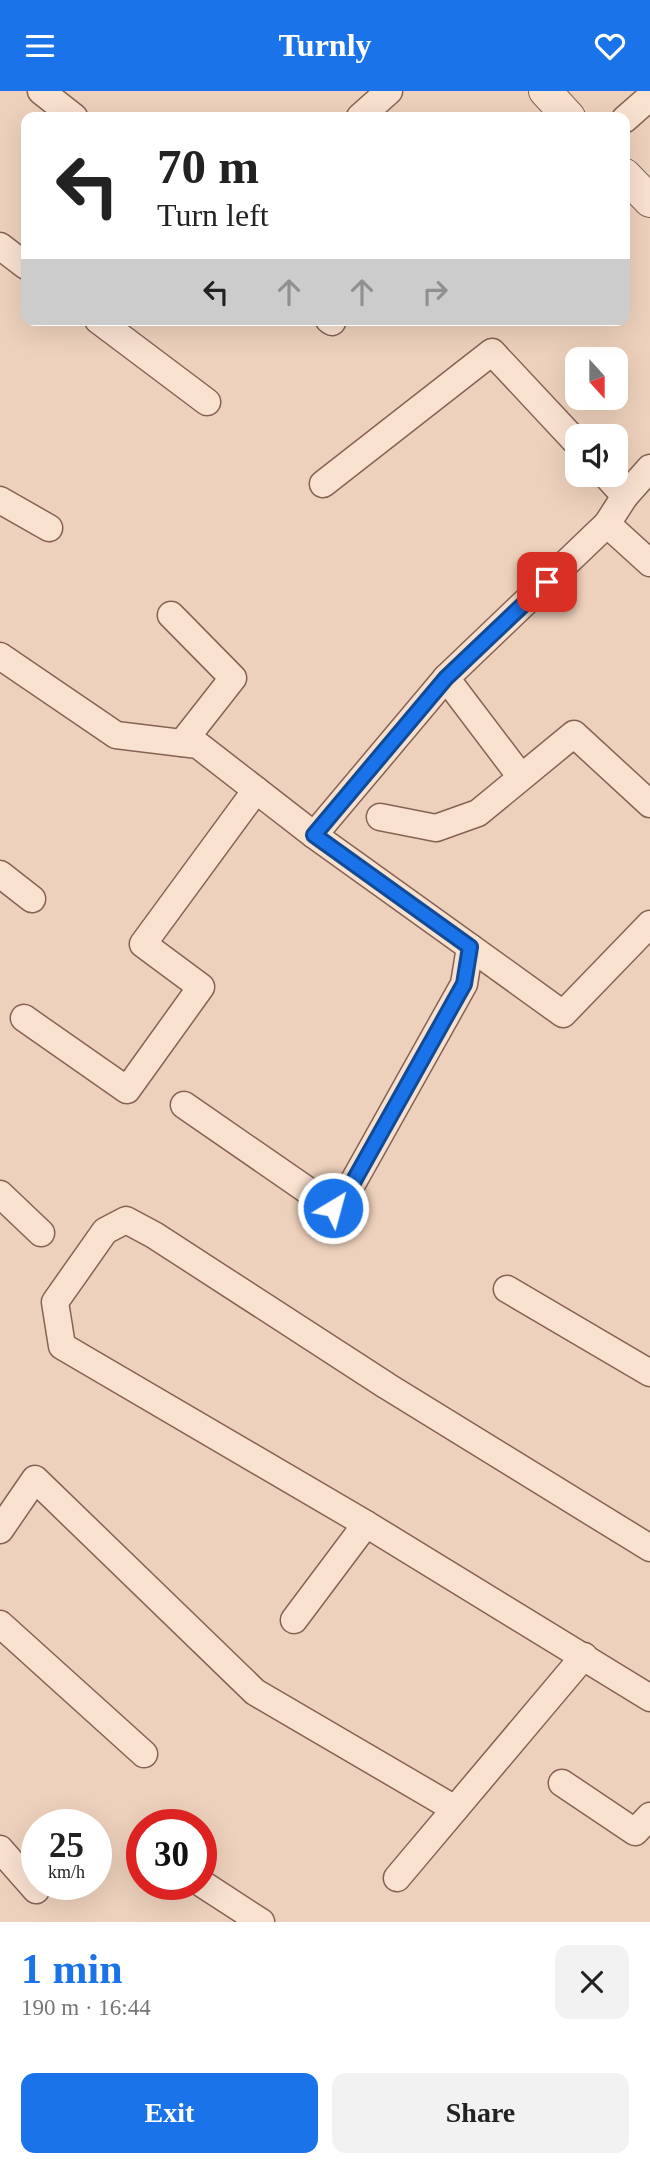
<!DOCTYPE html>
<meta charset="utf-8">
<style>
:root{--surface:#fff;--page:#f2f2f2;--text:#222;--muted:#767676;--accent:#1a73e8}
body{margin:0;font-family:"Times New Roman",serif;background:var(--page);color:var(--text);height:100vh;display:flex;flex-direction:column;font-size:26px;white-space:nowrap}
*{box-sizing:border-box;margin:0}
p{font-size:23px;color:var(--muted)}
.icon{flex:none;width:38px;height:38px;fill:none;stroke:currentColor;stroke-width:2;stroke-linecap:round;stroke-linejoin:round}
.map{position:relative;height:1831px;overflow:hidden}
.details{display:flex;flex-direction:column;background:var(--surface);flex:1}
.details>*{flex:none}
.guide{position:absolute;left:21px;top:21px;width:609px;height:214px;border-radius:14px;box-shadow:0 7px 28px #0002;background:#fff;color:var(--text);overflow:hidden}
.needle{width:46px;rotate:159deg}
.fabs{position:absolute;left:565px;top:256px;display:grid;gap:14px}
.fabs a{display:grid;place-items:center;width:63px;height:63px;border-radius:14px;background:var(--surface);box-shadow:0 7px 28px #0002;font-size:35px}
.speed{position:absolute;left:21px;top:1718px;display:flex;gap:14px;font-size:35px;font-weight:700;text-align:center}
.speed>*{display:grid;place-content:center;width:91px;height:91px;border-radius:50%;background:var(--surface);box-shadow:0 7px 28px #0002;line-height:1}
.speed small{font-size:18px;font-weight:400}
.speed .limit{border:10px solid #d22;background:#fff;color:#111}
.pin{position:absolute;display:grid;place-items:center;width:60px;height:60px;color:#fff;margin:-30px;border-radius:14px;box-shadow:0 4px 10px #0006}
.me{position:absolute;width:77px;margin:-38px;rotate:37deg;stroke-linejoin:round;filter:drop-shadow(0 0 5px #0008)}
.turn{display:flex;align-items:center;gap:24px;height:147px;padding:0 21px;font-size:32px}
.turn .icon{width:91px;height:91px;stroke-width:2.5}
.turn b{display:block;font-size:49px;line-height:60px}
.lanes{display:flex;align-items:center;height:66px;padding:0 21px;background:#0003;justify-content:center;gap:35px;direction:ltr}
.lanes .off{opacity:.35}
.round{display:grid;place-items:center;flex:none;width:74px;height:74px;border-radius:14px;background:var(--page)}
.overview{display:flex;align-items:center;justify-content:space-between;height:119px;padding:0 21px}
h1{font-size:42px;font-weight:700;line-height:52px;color:var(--accent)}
.button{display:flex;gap:14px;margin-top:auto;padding:14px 21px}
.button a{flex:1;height:80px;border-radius:14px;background:var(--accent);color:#fff;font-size:28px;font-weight:700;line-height:80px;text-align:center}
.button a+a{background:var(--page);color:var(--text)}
header{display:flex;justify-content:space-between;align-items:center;height:91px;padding:0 21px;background:var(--accent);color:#fff;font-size:32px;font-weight:700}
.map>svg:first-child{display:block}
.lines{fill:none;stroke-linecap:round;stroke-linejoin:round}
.minor-casing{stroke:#866255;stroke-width:29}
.tertiary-casing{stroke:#866255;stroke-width:34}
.minor{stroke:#f9e1cf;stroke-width:26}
.tertiary{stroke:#f9e1cf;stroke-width:32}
.route-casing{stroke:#114b97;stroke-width:18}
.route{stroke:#1a73e8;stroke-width:12}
</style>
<header><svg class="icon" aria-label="menu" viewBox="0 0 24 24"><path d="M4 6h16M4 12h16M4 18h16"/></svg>Turnly<svg class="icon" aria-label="heart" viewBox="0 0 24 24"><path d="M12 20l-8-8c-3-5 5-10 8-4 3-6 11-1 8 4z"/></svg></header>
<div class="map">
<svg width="650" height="1831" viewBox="0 0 650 1831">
<rect width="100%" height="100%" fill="#eed1bc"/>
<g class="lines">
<defs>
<g id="minor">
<path d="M41 0 74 26"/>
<path d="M360 26 389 0"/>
<path d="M625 28 650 6"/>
<path d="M0 155 26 175"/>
<path d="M98 229 207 311"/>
<path d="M329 229 332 231"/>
<path d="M605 383 625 405"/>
<path d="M323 393 492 261 578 353"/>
<path d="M0 409 49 437"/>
<path d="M607 433 650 472"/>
<path d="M171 524 233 587 182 652"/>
<path d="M0 565 116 644 198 654 314 744 470 856 464 893 347 1102 333 1117 184 1014"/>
<path d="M521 686 446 587 607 433 625 405 650 377"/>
<path d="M380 726 436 737 478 722 574 643 650 713"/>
<path d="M314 744 446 587"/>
<path d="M0 783 32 808"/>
<path d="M470 856 563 923 650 833"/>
<path d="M24 927 127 999 201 896 143 853 256 699"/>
<path d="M0 1103 41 1142"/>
<path d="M507 1198 650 1282"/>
<path d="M366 1433 650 1607"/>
<path d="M0 1439 35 1388 255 1601 455 1718"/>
<path d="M294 1529 366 1433 62 1255 55 1211 105 1140 126 1129 154 1144 387 1295 650 1457"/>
<path d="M0 1533 144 1663"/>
<path d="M562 1692 635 1741 650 1725"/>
<path d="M0 1758 36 1799"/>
<path d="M397 1787 584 1565"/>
<path d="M201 1792 261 1831"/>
</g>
<g id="tertiary">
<path d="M545 0 569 26"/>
<path d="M625 84 650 110"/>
</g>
</defs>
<use href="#minor" class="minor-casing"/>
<use href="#tertiary" class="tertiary-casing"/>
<use href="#minor" class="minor"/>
<use href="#tertiary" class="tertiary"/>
</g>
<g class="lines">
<defs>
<path id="route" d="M333 1117 347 1102 464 893 470 856 314 744 446 587 547 491"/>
</defs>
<use href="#route" class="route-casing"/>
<use href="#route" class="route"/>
</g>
</svg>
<div class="fabs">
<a><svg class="needle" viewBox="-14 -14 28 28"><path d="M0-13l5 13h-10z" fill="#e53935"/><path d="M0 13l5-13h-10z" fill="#767676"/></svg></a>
<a><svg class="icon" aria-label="sound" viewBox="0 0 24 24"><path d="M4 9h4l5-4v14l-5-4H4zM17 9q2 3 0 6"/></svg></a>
</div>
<div class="speed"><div>25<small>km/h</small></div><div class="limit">30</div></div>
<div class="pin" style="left:547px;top:491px;background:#d93025"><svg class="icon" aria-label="arrive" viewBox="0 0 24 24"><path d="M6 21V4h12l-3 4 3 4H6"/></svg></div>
<svg class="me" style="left:333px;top:1117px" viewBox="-20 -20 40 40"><circle r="17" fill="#1a73e8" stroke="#fff" stroke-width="3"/><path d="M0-11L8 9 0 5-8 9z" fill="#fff"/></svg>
<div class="guide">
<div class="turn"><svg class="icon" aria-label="left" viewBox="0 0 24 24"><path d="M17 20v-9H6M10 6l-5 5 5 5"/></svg><div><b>70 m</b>Turn left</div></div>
<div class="lanes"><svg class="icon" aria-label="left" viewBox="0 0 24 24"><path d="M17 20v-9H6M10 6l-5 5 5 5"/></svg><svg class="icon off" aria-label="ahead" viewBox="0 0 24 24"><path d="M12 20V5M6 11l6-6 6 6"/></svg><svg class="icon off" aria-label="ahead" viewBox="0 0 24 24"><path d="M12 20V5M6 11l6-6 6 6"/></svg><svg class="icon off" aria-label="right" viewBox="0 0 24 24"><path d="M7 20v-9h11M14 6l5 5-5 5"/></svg></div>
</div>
</div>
<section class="details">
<div class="overview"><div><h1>1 min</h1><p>190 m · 16:44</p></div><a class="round"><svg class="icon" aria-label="close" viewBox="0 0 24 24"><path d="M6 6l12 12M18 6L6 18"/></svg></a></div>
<div class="button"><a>Exit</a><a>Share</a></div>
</section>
